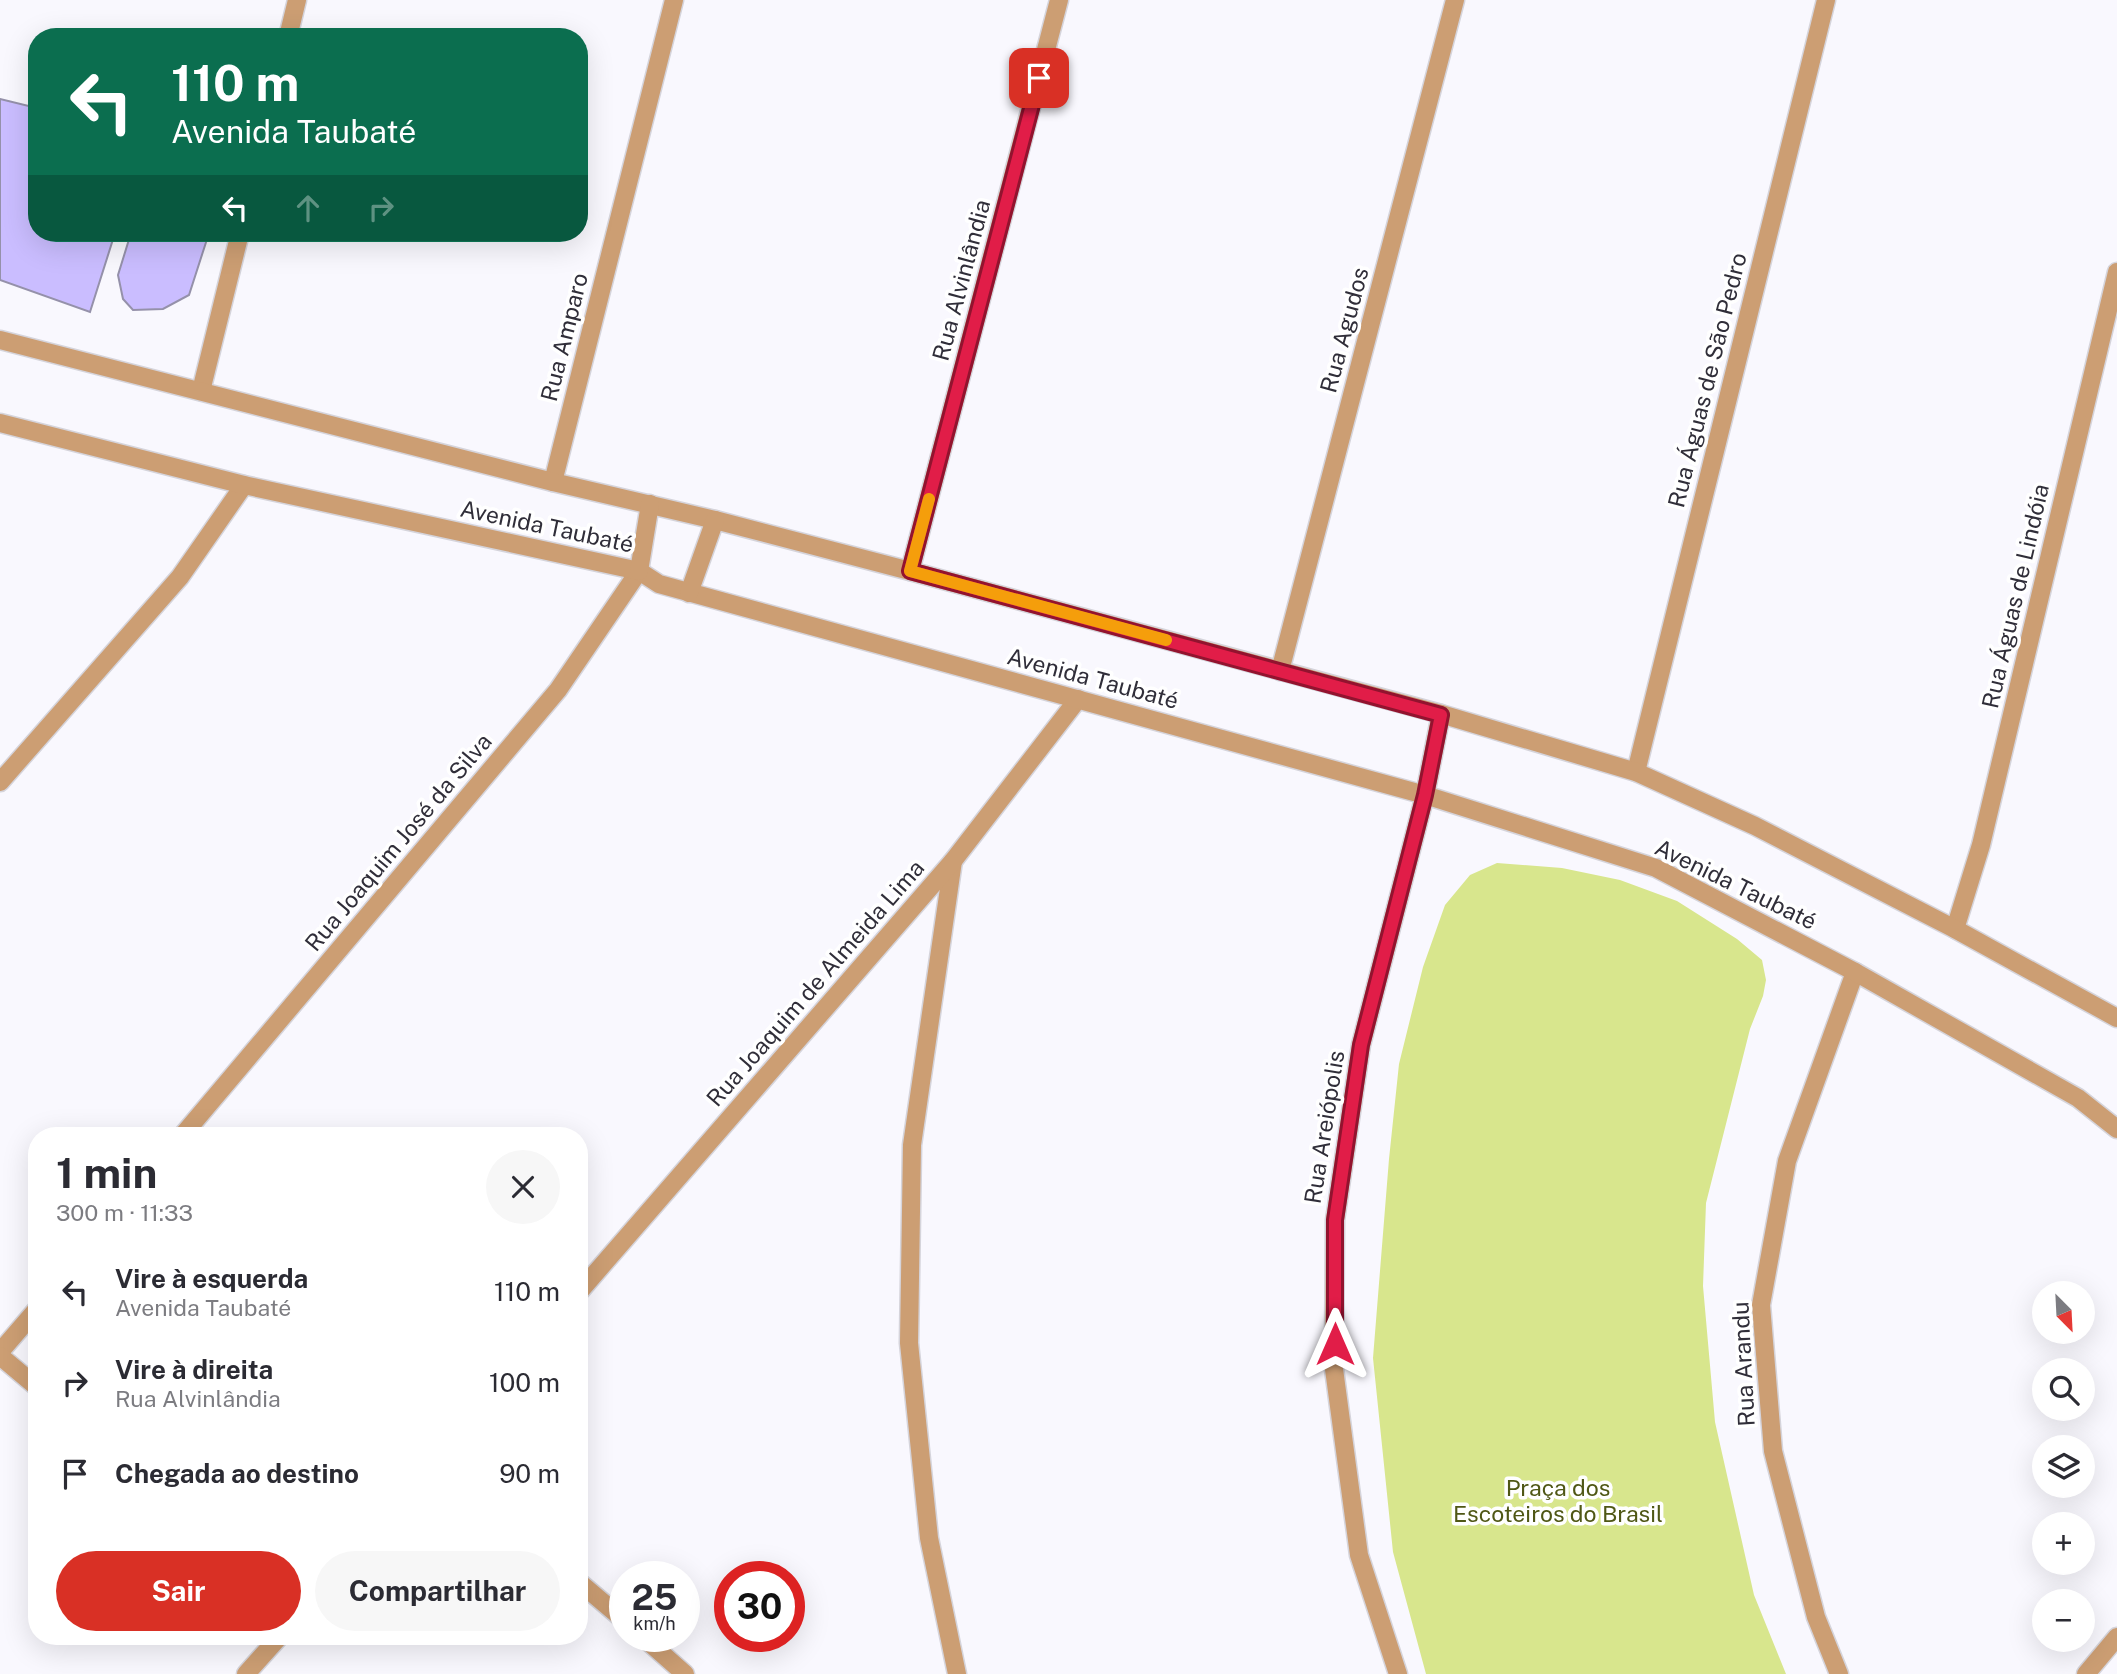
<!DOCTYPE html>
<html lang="pt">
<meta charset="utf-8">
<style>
:root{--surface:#fff;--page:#f7f7f7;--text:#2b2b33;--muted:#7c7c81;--accent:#d93025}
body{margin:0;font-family:"Public Sans",sans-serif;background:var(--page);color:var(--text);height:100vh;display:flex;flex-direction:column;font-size:26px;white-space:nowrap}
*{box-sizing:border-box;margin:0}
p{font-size:23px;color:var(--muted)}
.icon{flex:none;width:38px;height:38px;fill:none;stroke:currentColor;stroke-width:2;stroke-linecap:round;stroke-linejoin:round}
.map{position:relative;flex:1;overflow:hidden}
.drawer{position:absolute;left:28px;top:1127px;width:560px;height:518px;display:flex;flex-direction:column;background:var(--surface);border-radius:28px;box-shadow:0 7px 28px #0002}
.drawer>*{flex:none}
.hud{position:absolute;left:28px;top:28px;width:560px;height:214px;border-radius:28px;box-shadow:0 7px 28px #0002;background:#0b6e4f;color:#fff;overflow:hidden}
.needle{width:46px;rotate:156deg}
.buttons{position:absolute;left:2032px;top:1281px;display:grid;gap:14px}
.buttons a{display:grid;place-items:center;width:63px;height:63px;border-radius:50%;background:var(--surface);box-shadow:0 7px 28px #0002;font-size:35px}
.speed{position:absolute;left:609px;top:1561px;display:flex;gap:14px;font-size:35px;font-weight:700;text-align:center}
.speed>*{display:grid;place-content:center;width:91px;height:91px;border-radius:50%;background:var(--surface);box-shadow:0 7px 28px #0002;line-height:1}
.speed small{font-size:18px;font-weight:400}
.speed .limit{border:10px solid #d22;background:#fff;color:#111}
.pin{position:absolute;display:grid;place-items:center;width:60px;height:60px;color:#fff;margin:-30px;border-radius:14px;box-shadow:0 4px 10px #0006}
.me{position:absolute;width:77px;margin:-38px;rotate:0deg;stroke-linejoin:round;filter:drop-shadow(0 0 5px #0008)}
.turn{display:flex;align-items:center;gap:24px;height:147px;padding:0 28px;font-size:32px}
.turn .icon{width:91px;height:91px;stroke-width:2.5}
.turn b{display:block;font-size:49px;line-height:60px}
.lanes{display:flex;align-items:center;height:66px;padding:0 28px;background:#0003;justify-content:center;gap:35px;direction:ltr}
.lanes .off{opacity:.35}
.round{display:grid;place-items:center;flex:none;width:74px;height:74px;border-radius:37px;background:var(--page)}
.overview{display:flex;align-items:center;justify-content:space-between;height:119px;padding:0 28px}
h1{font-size:42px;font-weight:700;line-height:52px}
.action{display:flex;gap:14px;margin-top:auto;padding:14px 28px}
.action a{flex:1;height:80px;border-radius:42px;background:var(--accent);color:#fff;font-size:28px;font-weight:700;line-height:80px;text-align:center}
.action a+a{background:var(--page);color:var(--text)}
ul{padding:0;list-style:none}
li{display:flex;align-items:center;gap:21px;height:91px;padding:0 28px}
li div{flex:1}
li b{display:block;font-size:26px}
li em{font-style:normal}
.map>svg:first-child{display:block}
.green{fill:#d8e68d}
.building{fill:#cabdff;stroke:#9591aa;stroke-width:2}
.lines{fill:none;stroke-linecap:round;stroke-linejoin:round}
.minor-casing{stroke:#d5d4db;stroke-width:21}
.tertiary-casing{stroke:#d5d4db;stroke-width:21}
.minor{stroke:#cc9e73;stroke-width:18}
.tertiary{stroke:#cc9e73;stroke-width:18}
.route-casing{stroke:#92132f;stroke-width:18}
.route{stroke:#e11d48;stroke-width:12}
.slow{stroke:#f59e0b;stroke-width:12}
.labels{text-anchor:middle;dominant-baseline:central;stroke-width:7;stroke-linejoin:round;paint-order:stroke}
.street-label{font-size:23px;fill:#302e39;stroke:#fff}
.park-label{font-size:23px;fill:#4f5715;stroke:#fff}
</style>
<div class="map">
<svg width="2117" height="1674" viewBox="0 0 2117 1674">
<rect width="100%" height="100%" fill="#f9f8fe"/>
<path class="green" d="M1497 863 1562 868 1620 880 1677 901 1737 939 1762 960 1766 980 1763 996 1750 1029 1706 1203 1703 1286 1715 1422 1754 1595 1786 1674H1426L1393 1552 1373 1358 1389 1159 1399 1064 1423 967 1445 905 1470 875Z"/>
<g class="building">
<path d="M0 99 37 108V233H115L90 312 0 280Z"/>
<path d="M131 233H209L189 295 163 309 133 310 123 299 118 275Z"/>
</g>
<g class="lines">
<defs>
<g id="minor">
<path d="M288 37 297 0"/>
<path d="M201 391 240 233"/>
<path d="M553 482 674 0"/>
<path d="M910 571 1059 0"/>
<path d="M1280 671 1455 0"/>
<path d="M1636 772 1826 0"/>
<path d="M0 782 180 577 244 485"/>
<path d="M953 861 912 1145 909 1343 929 1538 957 1674"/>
<path d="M1955 929 1981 845 2117 272"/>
<path d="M182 1136 558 690 639 571"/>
<path d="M579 1292 953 861 1078 699"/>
<path d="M0 1352 37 1309"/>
<path d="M0 1356 37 1387"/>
<path d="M579 1582 625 1621"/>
<path d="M642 1636 685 1674"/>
<path d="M246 1674 280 1636"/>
<path d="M1398 1674 1359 1555 1334 1369 1335 1220 1361 1045 1425 795 1441 714"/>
<path d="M1839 1674 1816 1617 1773 1451 1761 1305 1787 1161 1855 972"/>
</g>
<g id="tertiary">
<path d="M0 340 553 482 715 520 910 571 1441 714 1636 772 1755 826 1955 929 2117 1018"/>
<path d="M0 423 244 485 639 571 659 584 1425 795 1656 868 1855 972 2078 1098 2117 1129"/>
<path d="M639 571 650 504"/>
<path d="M689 593 715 520"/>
<path d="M2086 1674 2117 1637"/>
</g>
</defs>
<use href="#minor" class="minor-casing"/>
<use href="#tertiary" class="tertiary-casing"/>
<use href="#minor" class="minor"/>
<use href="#tertiary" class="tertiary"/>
</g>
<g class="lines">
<defs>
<path id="route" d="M1039 78 910 571 1441 715 1425 795 1361 1045 1335 1220V1344"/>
</defs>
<use href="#route" class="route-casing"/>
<use href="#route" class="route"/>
<path class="slow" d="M929 499 910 571 1166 640"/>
</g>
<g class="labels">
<g class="street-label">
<text transform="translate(961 280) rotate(-75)">Rua Alvinlândia</text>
<text transform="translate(1344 330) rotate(-75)">Rua Agudos</text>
<text transform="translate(564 337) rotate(-76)">Rua Amparo</text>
<text transform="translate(1707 380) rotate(-76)">Rua Águas de São Pedro</text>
<text transform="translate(547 526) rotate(12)">Avenida Taubaté</text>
<text transform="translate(2015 596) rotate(-77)">Rua Águas de Lindóia</text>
<text transform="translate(1093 678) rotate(15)">Avenida Taubaté</text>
<text transform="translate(398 842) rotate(-50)">Rua Joaquim José da Silva</text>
<text transform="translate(1736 884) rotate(26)">Avenida Taubaté</text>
<text transform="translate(815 983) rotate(-49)">Rua Joaquim de Almeida Lima</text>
<text transform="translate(1324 1127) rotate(-81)">Rua Areiópolis</text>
<text transform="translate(1743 1364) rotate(-93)">Rua Arandu</text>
</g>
<g class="park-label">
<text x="1558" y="1487">Praça dos<tspan x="1558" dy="26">Escoteiros do Brasil</tspan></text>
</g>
</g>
</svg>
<div class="buttons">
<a><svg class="needle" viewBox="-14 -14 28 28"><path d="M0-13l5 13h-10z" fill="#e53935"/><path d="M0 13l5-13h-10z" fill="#7c7c81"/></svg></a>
<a><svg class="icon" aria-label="search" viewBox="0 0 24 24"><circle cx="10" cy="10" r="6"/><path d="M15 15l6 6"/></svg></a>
<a><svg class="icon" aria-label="layers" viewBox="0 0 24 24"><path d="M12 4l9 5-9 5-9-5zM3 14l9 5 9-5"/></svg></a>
<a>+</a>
<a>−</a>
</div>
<div class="speed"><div>25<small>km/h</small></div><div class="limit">30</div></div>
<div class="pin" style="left:1039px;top:78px;background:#d93025"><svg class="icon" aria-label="arrive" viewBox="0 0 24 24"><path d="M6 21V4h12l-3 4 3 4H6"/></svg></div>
<svg class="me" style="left:1335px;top:1344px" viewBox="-20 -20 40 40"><path d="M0-17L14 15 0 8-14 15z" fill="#e11d48" stroke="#fff" stroke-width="4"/></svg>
<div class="hud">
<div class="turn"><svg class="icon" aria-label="left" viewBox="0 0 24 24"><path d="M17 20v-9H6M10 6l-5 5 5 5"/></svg><div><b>110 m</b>Avenida Taubaté</div></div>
<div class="lanes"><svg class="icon" aria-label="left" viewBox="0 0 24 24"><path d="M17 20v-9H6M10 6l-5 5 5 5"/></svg><svg class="icon off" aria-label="ahead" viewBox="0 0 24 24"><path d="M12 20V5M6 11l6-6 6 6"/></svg><svg class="icon off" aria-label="right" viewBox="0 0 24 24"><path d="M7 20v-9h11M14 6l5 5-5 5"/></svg></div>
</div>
<section class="drawer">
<div class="overview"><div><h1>1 min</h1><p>300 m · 11:33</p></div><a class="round"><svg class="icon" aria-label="close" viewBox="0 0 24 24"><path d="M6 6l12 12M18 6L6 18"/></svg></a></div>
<ul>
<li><svg class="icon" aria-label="left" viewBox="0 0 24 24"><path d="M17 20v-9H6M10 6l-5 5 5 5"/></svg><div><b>Vire à esquerda</b><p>Avenida Taubaté</p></div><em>110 m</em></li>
<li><svg class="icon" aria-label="right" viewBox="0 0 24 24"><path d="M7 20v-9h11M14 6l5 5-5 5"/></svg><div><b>Vire à direita</b><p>Rua Alvinlândia</p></div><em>100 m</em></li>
<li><svg class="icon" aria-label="arrive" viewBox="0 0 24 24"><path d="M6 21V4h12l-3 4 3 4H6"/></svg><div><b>Chegada ao destino</b></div><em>90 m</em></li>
</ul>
<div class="action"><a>Sair</a><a>Compartilhar</a></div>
</section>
</div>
